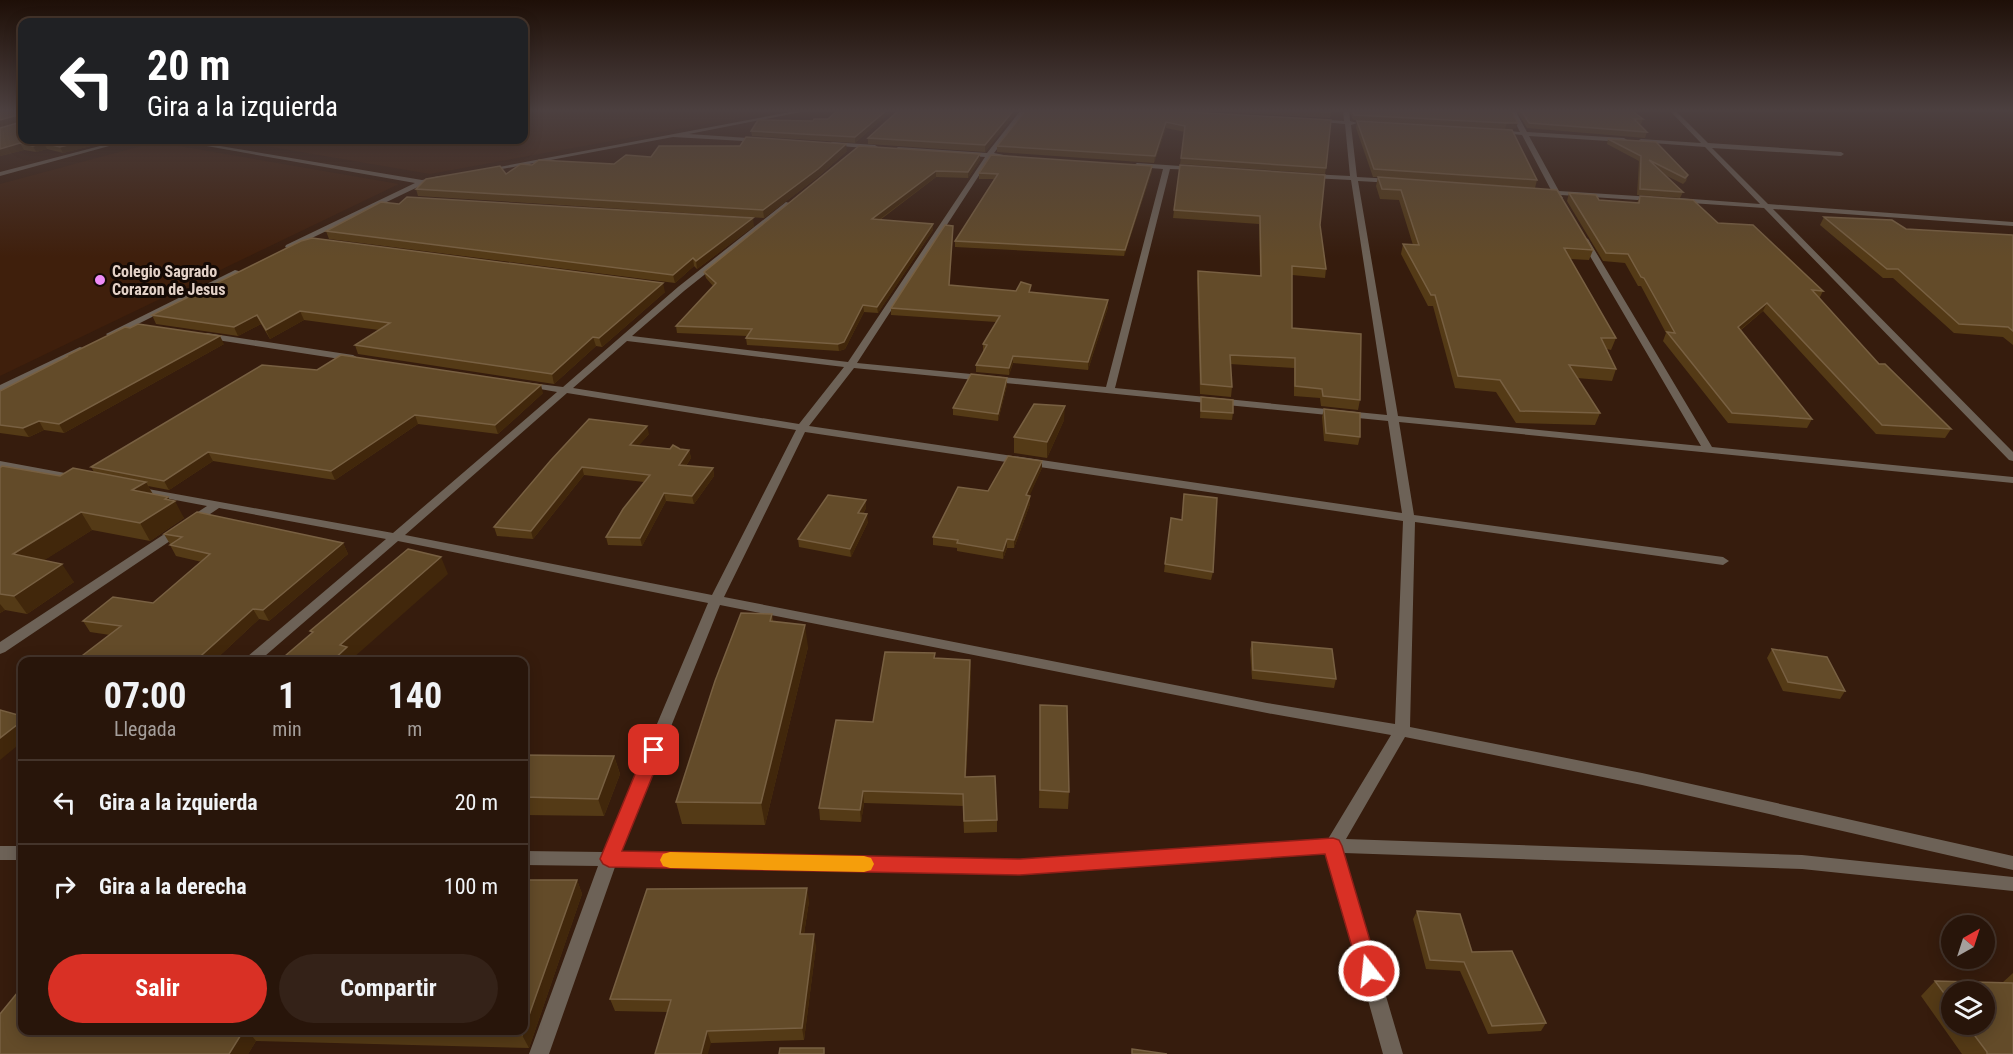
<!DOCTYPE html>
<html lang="es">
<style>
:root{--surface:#28150a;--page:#342218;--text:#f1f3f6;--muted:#a59f9c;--line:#44342b;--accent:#d93025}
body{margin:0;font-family:"Roboto Condensed",sans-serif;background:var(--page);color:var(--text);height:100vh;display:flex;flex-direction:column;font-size:22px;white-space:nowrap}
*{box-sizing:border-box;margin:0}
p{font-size:20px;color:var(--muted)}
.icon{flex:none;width:33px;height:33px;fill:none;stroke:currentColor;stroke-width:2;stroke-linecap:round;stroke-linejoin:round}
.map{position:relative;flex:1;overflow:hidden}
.side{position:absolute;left:18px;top:657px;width:510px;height:378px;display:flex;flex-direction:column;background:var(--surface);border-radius:12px;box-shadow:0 3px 15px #0003,0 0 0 2px var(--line)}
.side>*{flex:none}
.top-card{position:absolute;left:18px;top:18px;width:510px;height:126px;border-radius:12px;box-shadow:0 3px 15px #0003,0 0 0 2px var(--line);background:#202124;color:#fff;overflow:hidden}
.needle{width:39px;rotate:39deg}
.controls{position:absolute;left:1941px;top:915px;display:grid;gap:12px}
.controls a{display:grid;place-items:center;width:54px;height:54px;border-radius:50%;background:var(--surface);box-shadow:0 3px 15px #0003,0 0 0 2px var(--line);font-size:30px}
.pin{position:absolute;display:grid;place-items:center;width:51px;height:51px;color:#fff;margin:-26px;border-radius:12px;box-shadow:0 3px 9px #0006}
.me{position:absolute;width:66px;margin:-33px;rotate:344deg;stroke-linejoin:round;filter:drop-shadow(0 0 4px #0008)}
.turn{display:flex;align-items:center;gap:21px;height:126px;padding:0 30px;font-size:27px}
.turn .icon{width:78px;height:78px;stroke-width:2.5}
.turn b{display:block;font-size:42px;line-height:51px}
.eta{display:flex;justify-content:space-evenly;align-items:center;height:102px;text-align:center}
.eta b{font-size:36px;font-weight:700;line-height:42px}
.primary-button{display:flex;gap:12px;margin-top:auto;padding:12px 30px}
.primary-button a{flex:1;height:69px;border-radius:36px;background:var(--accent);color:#fff;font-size:24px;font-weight:700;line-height:69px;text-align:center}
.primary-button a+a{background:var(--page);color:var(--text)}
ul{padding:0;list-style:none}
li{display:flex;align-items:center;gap:18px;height:84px;padding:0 30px;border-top:2px solid var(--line)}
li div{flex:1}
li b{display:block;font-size:22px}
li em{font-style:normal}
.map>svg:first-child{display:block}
.built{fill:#3f1f0c}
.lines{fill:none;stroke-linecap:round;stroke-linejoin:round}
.minor{fill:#6d6257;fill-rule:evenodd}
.wall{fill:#543a16;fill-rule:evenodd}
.shaded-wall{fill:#41270b}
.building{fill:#634b29;stroke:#786042;stroke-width:1.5}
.route{fill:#d93025;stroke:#8d1f18;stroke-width:1.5}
.slow{fill:#f59e0b}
.poi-dot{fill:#ee8cf8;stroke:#150a05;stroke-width:2}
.labels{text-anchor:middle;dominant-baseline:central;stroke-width:6;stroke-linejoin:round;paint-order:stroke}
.far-poi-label{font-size:16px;font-weight:bold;fill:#e4d2c8;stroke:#150a05;text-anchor:start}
</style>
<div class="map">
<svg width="2013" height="1054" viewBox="0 0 2013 1054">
<rect width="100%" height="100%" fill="#361c0d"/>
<g class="built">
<path d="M524 110H783L430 174 230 140H524Z"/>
<path d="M156 142 399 184 0 376V184Z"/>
</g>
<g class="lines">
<g class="minor">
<path d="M801 110H811L689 134 763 139V141L761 142 673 137 486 172 483 170Z"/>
<path d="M1021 110H1027L994 153 1009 156 1006 158 991 157 857 363 1106 387 1163 169 1137 167 1134 165 1137 163 1195 167 1197 168V170L1170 169 1115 388 1387 415 1351 180 1311 178 1308 176 1311 174 1350 176 1345 124 1312 121 1315 119 1344 121 1343 110H1349L1350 121 1357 123 1351 125 1357 177 1393 179 1396 181 1393 183 1358 181 1398 416 1701 446 1580 239 1584 237 1588 239 1712 447 2013 477V483L1399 422 1414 515 1723 557 1729 561 1723 565 1415 522 1410 727 1642 773 2013 856V870L1642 785 1405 737 1346 839 1802 855 2013 877V891L1802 869 1344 853 1403 1054H1383L1327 853 1020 874 615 867 549 1054H529L598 866 524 865V851L603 852 708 603 398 541 258 662H241L386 539 219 508 5 652 0 654V642L207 506 133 492 131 490 133 488 137 487 393 533 557 392 523 386V382L563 387 678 287 786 202 793 204 684 291 632 336 848 362 985 157 898 151 895 149 898 147 987 153ZM627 341 844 367 799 424 573 388ZM854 368 1388 421 1402 513 809 426ZM567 393 796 430 712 595 405 535ZM805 432 1403 521 1395 724 1267 703 724 597ZM720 605 1267 713 1391 735 1328 839 1020 860 620 853Z"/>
<path d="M1509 110H1515L1527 132 1624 138 1627 140 1624 142 1529 136 1559 191 1653 197 1657 199 1653 201 1561 195 1563 198 1559 200 1554 195 1539 194V190H1551L1522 135 1494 132 1497 130 1520 132Z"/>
<path d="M1669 110H1675L1708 143 1841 152 1844 154 1841 156 1712 148 1768 204 2013 222V226L1773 209 2013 452V461L2009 460 1764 208 1676 202 1675 200 1679 198 1760 204 1705 147 1639 142V140L1641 139 1701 143Z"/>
<path d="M123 140H131L0 176V172Z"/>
<path d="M173 140H184L422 180 439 176 442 178 424 184 289 249 285 247 286 245 415 183Z"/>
<path d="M832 142 875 145 878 147 875 149 830 145 829 144Z"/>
<path d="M235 270 242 272 114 336H108L106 334Z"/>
<path d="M207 333 353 355 358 358 353 361 204 338V334Z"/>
<path d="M80 347 83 348V352L0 392V385Z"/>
<path d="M0 461 76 475 82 478 76 481 0 467Z"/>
<rect x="0" y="846" width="22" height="14"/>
</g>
</g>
<g class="wall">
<path d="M0 110 114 140 63 153 47 149 36 152 24 150 0 156 21 121 0 127Z"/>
<path d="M838 110H888V114L855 143 752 136 751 131 828 119Z"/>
<path d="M920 110H1018L985 152 868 144V138Z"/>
<path d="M1152 110 1326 168 1325 174 1180 164 1185 132 1166 128 1154 163 997 152V146Z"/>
<path d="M1185 110H1332L1330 118Z"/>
<path d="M1349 110H1511L1516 128 1505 129 1353 120Z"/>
<path d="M1516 110H1631L1643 119 1641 124H1640L1647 132 1645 138 1527 128Z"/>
<path d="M1357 121 1537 180 1535 188 1401 179 1593 250 1589 260 1570 259 1616 338 1611 350 1607 349 1616 369 1612 381 1577 378 1600 413 1595 425 1516 423 1496 392 1455 388 1433 306H1428L1401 254 1403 244 1413 245 1399 200 1380 199 1376 186 1378 177H1373L1356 128Z"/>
<path d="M1608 139 1688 175 1686 181 1683 184 1665 175 1683 192 1680 198 1637 195 1639 161 1607 144Z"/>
<path d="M859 146 980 154V160L968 178 936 177 880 220 933 224V230L878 313 864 312 845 349 839 351 747 345 746 338 747 336 677 333 676 326 713 286 706 278 704 272Z"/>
<path d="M847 151 819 176 764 218 418 196 416 189 506 174 532 165 614 164 651 157Z"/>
<path d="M1180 165 1320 225 1326 269 1325 278 1292 275V328L1360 400 1358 410 1321 406 1320 398 1294 396V368L1230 364 1232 387 1231 397 1200 394 1197 280 1198 271 1260 276 1259 224 1173 218Z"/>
<path d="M1152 166V171L1124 256 955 247V241L994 179H979V173Z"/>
<path d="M1569 193 1599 200 1637 203 1640 196 1718 223 1823 291 1819 299 1879 364 1951 429 1945 438 1876 434 1763 311 1741 330 1812 419 1807 428 1728 423 1663 341 1666 333 1641 286H1638L1625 263 1603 261 1567 201Z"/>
<path d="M399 204 754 226 697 269 694 266 675 283 329 239 326 231Z"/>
<path d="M1824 217 1906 229 2013 235V345L2003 337 1954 333 1893 278H1883L1820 225Z"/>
<path d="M953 226 949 285 1108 300V307L1088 370 1013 363 1009 375 976 372V365L983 352V344L996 322 891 315V308Z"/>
<path d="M665 292 602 347 596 346 554 384 358 354 355 345 379 330 304 320 270 339 261 324 238 336 156 324 152 315Z"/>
<path d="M224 344 64 433 44 430 29 437 0 433V391L67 357 66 356Z"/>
<path d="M1007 385 998 421 953 415V408Z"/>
<path d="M543 393 498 434 418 424 335 480 213 461 169 490 148 486 153 494 170 500 184 518 150 541 92 530 44 560 74 582 27 614 5 610 0 613V468L60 476 94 472 91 467Z"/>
<path d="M1201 397 1233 413 1232 420 1200 418Z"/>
<path d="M1324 409 1360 437 1358 445 1324 441 1322 417Z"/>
<path d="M1064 420 1047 458 1014 453V437Z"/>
<path d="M649 434 638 446 689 450 691 458 686 466 713 468 714 476 694 504 666 501 642 546 608 545 606 537 644 482 584 475 533 539 497 536 494 527 551 460Z"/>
<path d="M1042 468 1029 496 1030 504 1014 548H1007L1003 559 957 551V548L933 545V537L988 491Z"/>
<path d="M866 500V508L863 514 868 522 851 557 799 547 798 539Z"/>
<path d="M1171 518 1213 572 1211 580 1164 572Z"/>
<path d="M164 534 343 543 348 554 269 621 259 619 213 662H74L110 635 90 632 83 621 153 603 202 562 176 556 170 545H171L170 544Z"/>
<path d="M772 614 773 622 808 647 765 825 682 824 676 802Z"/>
<path d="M1252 642 1336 679 1334 688 1252 679 1250 650Z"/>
<path d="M1772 649 1845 691 1840 699 1783 691 1767 658Z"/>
<path d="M935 658 970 660 971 672 966 777 997 820V832L964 833 963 806 864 803 861 822 820 820 819 808 873 722Z"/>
<path d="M1040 723 1069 792 1068 809 1039 808Z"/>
<path d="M524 755 614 756 620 774 604 816 524 815Z"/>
<path d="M577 880 582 894 529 1048 256 1041 248 1054H0L22 1030H524Z"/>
<path d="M809 901 804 934 816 946 804 1040 711 1043 667 1012 615 1011 610 999Z"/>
<path d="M1417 911 1472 952 1546 1023 1541 1031 1488 1034 1460 971 1426 969 1413 919Z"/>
<path d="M2013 973V1054H1962L1921 996 1935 981 2002 983ZM1952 992 1984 1024H1952Z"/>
</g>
<g class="shaded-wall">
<path d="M887 110H888V114L855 143V137Z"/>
<path d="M1014 110H1018L985 152V145Z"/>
<path d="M18 115 21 121 0 127V120Z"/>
<path d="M1166 122V128L1154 163 1155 156Z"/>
<path d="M1507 123H1518L1516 128 1505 129Z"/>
<path d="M87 140H114L63 153 60 147Z"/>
<path d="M20 143 24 150 0 156V149Z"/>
<path d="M44 143 47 149 36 152 33 146Z"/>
<path d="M846 144 847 151 819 176 764 218 763 210Z"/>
<path d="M980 154V160L968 178V172Z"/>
<path d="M1152 166V171L1124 256 1125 250Z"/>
<path d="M936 171V177L872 225V219Z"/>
<path d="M753 218 754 226 697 269 696 261Z"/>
<path d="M933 224V230L878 313 877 307Z"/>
<path d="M953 226V232L949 292V285Z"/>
<path d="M693 258 694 266 675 283 673 275Z"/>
<path d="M663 283 665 292 602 347 599 338Z"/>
<path d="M1108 300V307L1088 370V362Z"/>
<path d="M1767 303 1763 311 1734 335 1738 327Z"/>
<path d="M863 305 864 312 845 349 839 351 838 344Z"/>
<path d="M300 311 304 320 270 339 266 330Z"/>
<path d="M257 315 261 324 238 336 234 327Z"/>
<path d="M220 336 224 344 64 433 59 424Z"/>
<path d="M593 337 596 346 554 384 552 374Z"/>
<path d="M1013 356V363L1009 375V368Z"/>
<path d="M1007 378V385L998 421V414Z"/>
<path d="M541 385 543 393 498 434 495 425Z"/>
<path d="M1065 406 1064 420 1047 458V442Z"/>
<path d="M415 415 418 424 335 480 331 471Z"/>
<path d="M39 421 44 430 29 437 23 428Z"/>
<path d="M647 426 649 434 632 453 630 445Z"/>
<path d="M689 450 691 458 681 473 679 465Z"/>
<path d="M208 452 213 461 169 490 164 481Z"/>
<path d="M1042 461V468L1026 504V495Z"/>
<path d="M582 467 584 475 533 539 531 531Z"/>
<path d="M713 468 714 476 694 504 692 496Z"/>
<path d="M146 482 155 499 132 490Z"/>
<path d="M664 493 666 501 642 546 640 538Z"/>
<path d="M1030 496V504L1014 548V540Z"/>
<path d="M168 497 172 503 175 501 184 518 150 541 140 523Z"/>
<path d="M866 500V508L859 521 858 513Z"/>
<path d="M81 512 92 530 26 572 13 554Z"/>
<path d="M867 514 868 522 851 557 850 549Z"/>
<path d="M1007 539V548L1003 559V551Z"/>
<path d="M343 543 348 554 269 621 263 610Z"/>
<path d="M441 557 448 574 353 658 354 662H331L340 645Z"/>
<path d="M62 564 74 582 27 614 14 596Z"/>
<path d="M0 604 5 610 0 613Z"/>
<path d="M253 609 259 619 213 662H194Z"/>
<path d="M805 625 808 647 765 825 761 803Z"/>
<path d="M970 660 971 672 965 790V777Z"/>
<path d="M22 721V742L0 760V738Z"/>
<path d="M614 756 620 774 604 816 598 799Z"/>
<path d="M863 791 864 803 861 822 860 810Z"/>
<path d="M577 880 582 894 529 1048 522 1035Z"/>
<path d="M807 888 809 901 802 947 800 934Z"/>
<path d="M814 934 816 946 804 1040 802 1028Z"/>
<path d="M244 1030H247L256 1041 248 1054H229Z"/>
<path d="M707 1031 711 1043 708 1054H701Z"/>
</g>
<g class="building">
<path d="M0 110H22V140H87L60 147 44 143 33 146 20 143 0 149V128L21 122V117L18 115 0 120Z"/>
<path d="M838 110H887L855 137 751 131 758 120 813 121 814 119H828Z"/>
<path d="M899 110H1014L985 145 868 138Z"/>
<path d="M1026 110H1152L1331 120 1326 168 1181 158 1185 126 1166 122 1155 156 997 146Z"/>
<path d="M1288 110H1332L1331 112Z"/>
<path d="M1352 110H1511L1518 123H1507L1354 115Z"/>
<path d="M1521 110H1631L1643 119H1634L1647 132 1529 123Z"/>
<path d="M1357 121 1512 130 1537 180 1374 169Z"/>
<path d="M746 137 846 144 818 169 763 210 416 189 426 179 500 166 506 174 521 164 532 165 539 160 614 164 626 155 651 157 659 146H740Z"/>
<path d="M1608 139 1656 142 1688 175 1685 178 1649 160 1683 192 1640 189 1641 156Z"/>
<path d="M859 146 980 154 968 172 936 171 872 219 933 224 877 307 863 305 844 342 838 344 746 338 752 329 676 326 716 283 704 272Z"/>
<path d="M991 155 1152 166 1125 250 955 241 998 174 979 173Z"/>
<path d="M1180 165 1325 175 1320 225 1326 269 1292 266V328L1361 334 1360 400 1323 396 1322 389 1295 386V358L1230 355 1232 387 1201 384 1198 271 1261 276 1260 216 1174 210Z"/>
<path d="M1378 177 1557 190 1593 250 1564 248 1616 338H1601L1616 369 1569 365 1600 413 1520 411 1500 380 1458 376 1435 295H1431L1403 244 1419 245 1401 190 1382 189Z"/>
<path d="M1569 193 1596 195 1599 200 1639 203 1640 196 1693 200 1718 223 1753 225 1823 291 1812 290 1879 364H1885L1951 429 1882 425 1767 303 1738 327 1812 419 1732 413 1667 332 1675 333 1644 278 1641 277 1628 254 1606 253Z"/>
<path d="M407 197 753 218 696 261 693 258 673 275 326 231 381 202 399 204Z"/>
<path d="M1824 217 1892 220 1906 229 2013 235V331L2008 327 1959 324 1898 269H1887Z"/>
<path d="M945 225 953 226 949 285 1016 291 1021 282 1031 285 1029 292 1108 300 1088 362 1013 356 1009 368 976 365 987 345 983 344 1000 316 891 308Z"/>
<path d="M312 238 663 283 599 338 593 337 552 374 355 345 390 323 300 311 266 330 257 315 234 327 152 315 301 241Z"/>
<path d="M138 324 220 336 59 424 39 421 23 428 0 425V391L68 356H66L125 327 130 328Z"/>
<path d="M341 355 541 385 495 425 415 415 331 471 208 452 164 481 91 467 262 365 317 370Z"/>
<path d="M971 374 1007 378 998 414 953 408Z"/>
<path d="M1201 397 1233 400V413L1201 411Z"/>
<path d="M1034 404 1065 406 1047 442 1014 437Z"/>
<path d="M1324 409 1360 413V437L1326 433Z"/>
<path d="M589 419 647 426 630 445 670 449 673 445 680 449 689 450 679 465 713 468 692 496 664 493 640 538 606 537 623 509 650 475 582 467 531 531 494 527 551 460Z"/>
<path d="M1008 456 1042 461 1026 495 1030 496 1014 540 1007 539 1003 551 957 543 958 540 933 537 958 487 988 491Z"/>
<path d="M2 466 60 476 73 468 146 482 132 490 168 497 165 499 175 501 140 523 81 512 13 554 62 564 14 596 0 594V468Z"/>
<path d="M1184 494 1217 498 1213 572 1165 564 1171 518 1182 520Z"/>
<path d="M828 495 866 500 858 513 867 514 850 549 798 539Z"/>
<path d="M197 512 343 543 263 610 253 609 194 662H74L121 626 83 621 113 597 153 603 210 554 170 545 182 537 164 534Z"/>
<path d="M408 549 441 557 340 645 347 647 331 662H278L313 632 310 631Z"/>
<path d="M741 613 772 614 770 621 805 625 761 803 676 802 715 681Z"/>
<path d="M1252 642 1332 649 1336 679 1253 670Z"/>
<path d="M1772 649 1827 657 1845 691 1788 682Z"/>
<path d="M885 652 935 653 934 658 970 660 965 777 995 776 997 820 964 821 963 794 863 791 860 810 819 808 836 720 873 722Z"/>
<path d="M1040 705 1067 706 1069 792 1040 790Z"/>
<path d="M0 710 22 716V721L0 738Z"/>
<path d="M524 755 614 756 598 799 524 797Z"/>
<path d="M524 880H577L522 1035 348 1030H524Z"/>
<path d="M807 888 800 934H814L802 1028 707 1031 701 1054H655L671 1000 610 999 647 889Z"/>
<path d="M1417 911 1460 914 1472 952 1512 951 1546 1023 1492 1026 1464 962 1430 960Z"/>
<path d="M1935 981 2013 983V1054H1987V1052L1966 1024H1984V992H1952V1004Z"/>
<path d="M22 987V1030H244L229 1054H0V1014Z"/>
<path d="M780 1048H824V1054H779Z"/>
<path d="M1132 1049 1167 1054H1132Z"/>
</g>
<linearGradient id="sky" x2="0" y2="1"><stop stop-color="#1e0f07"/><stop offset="0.43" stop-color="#4c4040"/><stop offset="1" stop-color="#4c4040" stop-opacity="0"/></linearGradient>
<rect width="2013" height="257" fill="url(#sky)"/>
<path class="route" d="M654 744 660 746 663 750 622 851 1020 859 1333 838 1339 840 1342 846 1379 971 1376 978 1369 981 1361 978 1325 854 1020 875 609 867 603 864 600 859 645 750 648 746Z"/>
<path class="slow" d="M670 852 864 856 871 858 874 864 871 870 864 872 670 868 663 866 660 860 663 854Z"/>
<circle class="poi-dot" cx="100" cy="280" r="6"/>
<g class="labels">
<g class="far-poi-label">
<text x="112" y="271">Colegio Sagrado<tspan x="112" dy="18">Corazon de Jesus</tspan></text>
</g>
</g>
</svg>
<div class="controls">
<a><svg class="needle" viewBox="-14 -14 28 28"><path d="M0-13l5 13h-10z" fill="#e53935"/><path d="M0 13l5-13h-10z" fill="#a59f9c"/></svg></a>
<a><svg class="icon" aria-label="layers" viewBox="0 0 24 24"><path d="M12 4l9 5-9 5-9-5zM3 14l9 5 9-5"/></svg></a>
</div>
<div class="pin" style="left:654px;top:750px;background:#d93025"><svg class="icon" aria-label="arrive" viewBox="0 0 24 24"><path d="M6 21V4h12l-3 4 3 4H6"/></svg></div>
<svg class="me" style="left:1369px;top:971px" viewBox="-20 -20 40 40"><circle r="17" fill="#d93025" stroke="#fff" stroke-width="3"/><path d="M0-11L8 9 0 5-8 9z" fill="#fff"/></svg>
<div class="top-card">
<div class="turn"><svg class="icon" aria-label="left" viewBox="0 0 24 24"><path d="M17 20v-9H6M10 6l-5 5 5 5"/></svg><div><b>20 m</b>Gira a la izquierda</div></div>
</div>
<section class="side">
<div class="eta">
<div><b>07:00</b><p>Llegada</p></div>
<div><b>1</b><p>min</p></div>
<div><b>140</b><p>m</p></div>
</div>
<ul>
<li><svg class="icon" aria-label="left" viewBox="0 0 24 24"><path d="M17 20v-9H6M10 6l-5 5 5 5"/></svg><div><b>Gira a la izquierda</b></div><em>20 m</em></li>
<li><svg class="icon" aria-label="right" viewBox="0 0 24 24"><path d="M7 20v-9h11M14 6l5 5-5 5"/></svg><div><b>Gira a la derecha</b></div><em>100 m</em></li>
</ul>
<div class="primary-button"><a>Salir</a><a>Compartir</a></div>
</section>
</div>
